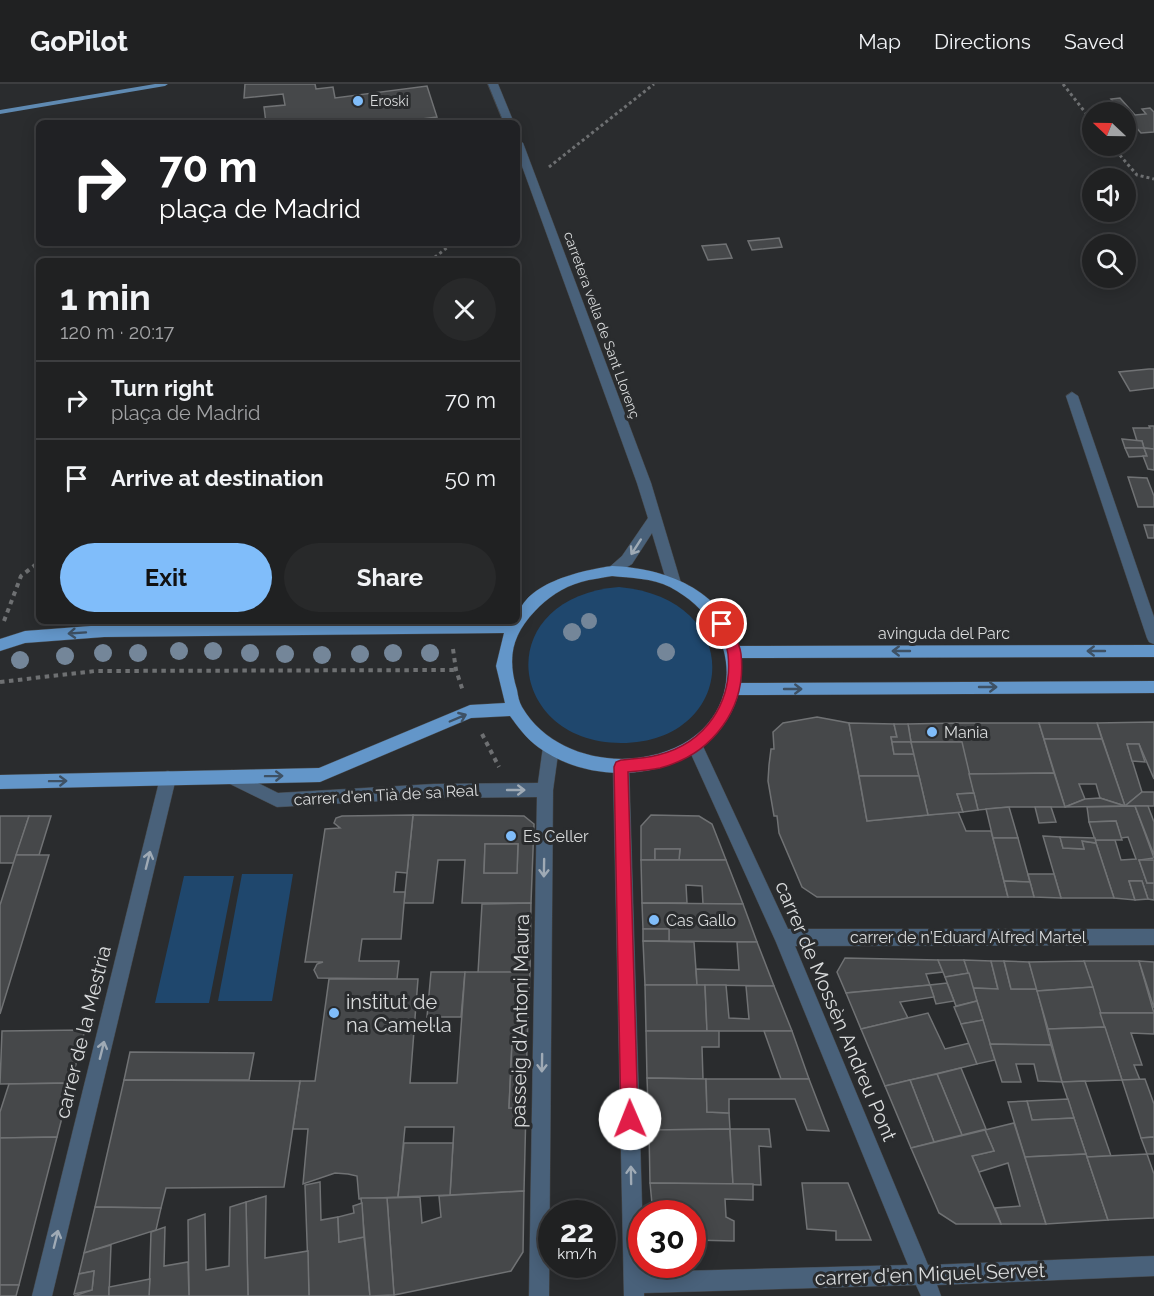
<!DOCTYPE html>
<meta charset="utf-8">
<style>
:root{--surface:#202122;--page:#28292a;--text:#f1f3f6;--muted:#a2a3a5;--line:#3d3e40;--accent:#80bdfa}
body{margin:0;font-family:Raleway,sans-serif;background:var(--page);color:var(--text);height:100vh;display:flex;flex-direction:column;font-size:22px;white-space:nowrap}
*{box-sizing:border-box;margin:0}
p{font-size:20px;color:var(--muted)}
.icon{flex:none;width:33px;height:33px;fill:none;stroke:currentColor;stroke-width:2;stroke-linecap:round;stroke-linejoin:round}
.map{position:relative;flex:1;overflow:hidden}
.side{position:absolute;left:36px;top:174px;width:484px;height:366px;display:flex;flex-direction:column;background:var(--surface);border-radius:9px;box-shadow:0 3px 15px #0003,0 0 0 2px var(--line)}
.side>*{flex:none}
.guide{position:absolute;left:36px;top:36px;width:484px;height:126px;border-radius:9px;box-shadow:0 3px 15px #0003,0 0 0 2px var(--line);background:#202124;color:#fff;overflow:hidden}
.needle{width:39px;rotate:292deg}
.fabs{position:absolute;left:1082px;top:18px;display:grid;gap:12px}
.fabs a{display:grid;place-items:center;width:54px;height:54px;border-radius:50%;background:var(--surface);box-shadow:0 3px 15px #0003,0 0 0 2px var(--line);font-size:30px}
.speed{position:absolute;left:538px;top:1116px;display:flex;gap:12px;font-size:30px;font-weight:700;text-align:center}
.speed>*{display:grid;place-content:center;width:78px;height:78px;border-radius:50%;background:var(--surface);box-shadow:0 3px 15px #0003,0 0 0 2px var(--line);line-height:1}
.speed small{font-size:15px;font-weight:400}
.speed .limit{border:9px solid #d22;background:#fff;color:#111}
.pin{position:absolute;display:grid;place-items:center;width:51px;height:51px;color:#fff;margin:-26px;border:3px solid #fff;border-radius:50%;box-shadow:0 2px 6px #0007}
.me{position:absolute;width:66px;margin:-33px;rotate:359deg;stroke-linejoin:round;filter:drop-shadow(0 0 4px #0008)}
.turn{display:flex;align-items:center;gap:21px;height:126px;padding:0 24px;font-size:27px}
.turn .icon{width:78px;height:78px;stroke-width:2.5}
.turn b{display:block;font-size:42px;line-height:51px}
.round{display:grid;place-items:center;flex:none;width:63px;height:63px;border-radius:32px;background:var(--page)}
.overview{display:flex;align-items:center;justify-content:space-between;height:102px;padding:0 24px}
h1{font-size:36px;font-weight:700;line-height:45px}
.action{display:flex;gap:12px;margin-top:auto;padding:12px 24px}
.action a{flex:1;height:69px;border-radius:36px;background:var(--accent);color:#111;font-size:24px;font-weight:700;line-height:69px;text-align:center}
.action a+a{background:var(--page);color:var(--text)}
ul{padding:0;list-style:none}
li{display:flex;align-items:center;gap:18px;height:78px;padding:0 24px;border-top:2px solid var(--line)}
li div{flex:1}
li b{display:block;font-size:22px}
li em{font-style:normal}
header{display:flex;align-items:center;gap:36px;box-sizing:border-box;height:84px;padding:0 30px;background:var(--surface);border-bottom:2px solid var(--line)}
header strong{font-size:28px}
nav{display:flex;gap:33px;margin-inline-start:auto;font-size:21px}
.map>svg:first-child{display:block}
.green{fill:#1f476d}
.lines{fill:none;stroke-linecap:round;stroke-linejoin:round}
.stream{fill:#5f8ab2;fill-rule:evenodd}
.building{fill:#46484a;stroke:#707274;stroke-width:1.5;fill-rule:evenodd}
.minor-casing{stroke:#46484a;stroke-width:1}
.major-casing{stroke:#46484a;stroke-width:1}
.path-far1{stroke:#6e7072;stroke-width:3;stroke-dasharray:3 3;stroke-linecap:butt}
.path{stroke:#6e7072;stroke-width:4;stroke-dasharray:4.5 4.5;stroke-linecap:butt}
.minor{fill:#49617a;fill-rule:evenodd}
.major{fill:#6396c9;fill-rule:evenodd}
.tree{fill:#748699}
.oneway{stroke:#9faab5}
.oneway2{stroke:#3e5164}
.route{fill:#e11d48;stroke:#92132f;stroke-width:1.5}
.poi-dot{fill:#80bdfa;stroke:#2a2c2e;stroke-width:2}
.labels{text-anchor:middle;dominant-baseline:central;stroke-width:6;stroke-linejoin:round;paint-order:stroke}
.far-poi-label{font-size:14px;fill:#d9dbdc;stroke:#2a2c2e;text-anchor:start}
.far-street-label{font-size:14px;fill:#d9dbdc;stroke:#2a2c2e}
.street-label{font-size:16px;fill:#d9dbdc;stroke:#2a2c2e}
.poi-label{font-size:16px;fill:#d9dbdc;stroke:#2a2c2e;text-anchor:start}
.near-poi-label{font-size:20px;fill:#d9dbdc;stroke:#2a2c2e;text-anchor:start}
.near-street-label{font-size:20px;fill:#d9dbdc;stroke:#2a2c2e}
</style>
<header>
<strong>GoPilot</strong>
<nav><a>Map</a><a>Directions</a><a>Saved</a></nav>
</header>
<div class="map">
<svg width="1154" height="1212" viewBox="0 0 1154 1212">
<rect width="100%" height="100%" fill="#2a2c2e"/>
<g class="green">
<path d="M619 503C749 515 737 659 621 659 507 659 489 514 619 503Z"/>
<path d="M242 790H293L272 917H218Z"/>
<path d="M184 792H234L209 919H155Z"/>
</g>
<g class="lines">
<path class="stream" d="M155 0H168L165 2 0 30V26Z"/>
</g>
<g class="building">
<path d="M245 0H315L316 5 333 3 335 14 427 2 437 33 391 39H266L264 23 285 21 283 10 244 14Z"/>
<path d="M1120 14 1135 31 1146 30 1142 25 1150 24 1154 28V48L1141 49 1111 15Z"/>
<path d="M779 154 782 163 752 166 748 157Z"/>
<path d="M726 160 732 174 708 176 702 162Z"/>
<path d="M1149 285H1154V304L1130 307 1119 288Z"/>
<path d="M1149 342H1154V365L1144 364 1142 357H1137L1133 344H1150Z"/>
<path d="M1122 355 1142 357 1144 364H1125Z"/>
<path d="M1125 364H1144L1147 372 1129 373Z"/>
<path d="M1144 364 1154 365V386L1148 385 1143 372H1147Z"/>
<path d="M1128 393 1147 394 1154 412V423H1138Z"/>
<path d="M1144 441H1154V454H1148Z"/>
<path d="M817 633 849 639 867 737 958 728 966 747H991L1008 813H817L802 803 779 749 777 732H774L768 697 769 681 771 665H774L773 648 783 639Z"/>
<path d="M1154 638V695L1139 660H1127L1142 708 1125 722 1097 639Z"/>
<path d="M849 639 894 640 897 653H891L894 670H914L919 692H859Z"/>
<path d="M957 639 962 658H911L908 640Z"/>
<path d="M957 639H1039L1054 689 969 690Z"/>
<path d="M1039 639H1097L1102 655H1044Z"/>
<path d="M894 640H908L911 658H892L891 653H897Z"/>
<path d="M1044 655H1102L1125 722 1100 714 1096 700H1079L1085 715 1065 723Z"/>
<path d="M892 658H911L914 670H894Z"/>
<path d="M911 658H962L974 709 957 710 963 728 928 731Z"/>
<path d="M1127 660H1139L1145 678 1132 677Z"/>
<path d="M1054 689 1065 723H1009L978 726 969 690Z"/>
<path d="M859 692H919L928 731 867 737Z"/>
<path d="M1142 708H1154V722H1125Z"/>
<path d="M974 709 978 726 963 728 957 710Z"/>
<path d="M1100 714 1125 722 1065 723 1085 715Z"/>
<path d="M1135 722 1154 774 1139 776 1147 799H1154V816L1148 815 1142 797H1129L1135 816 1114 814 1095 756H1115L1121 776 1136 775 1128 753 1121 754 1116 737 1089 738 1088 730 1087 723Z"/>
<path d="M1135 722H1148L1154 738V771Z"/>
<path d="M1009 723 1018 754H993L986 725Z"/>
<path d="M1035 723H1051L1056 738 1039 739Z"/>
<path d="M413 731 524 732 534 740 531 819H462L465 776H438L433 819H404ZM485 760H518L517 789H484Z"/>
<path d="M413 731 407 789 396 788 394 808H405L401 855H362L359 877H399L397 895 318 894 314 886 317 880 323 878H305L325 745 340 744 334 739 336 734 342 732Z"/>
<path d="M651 731 699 732 712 740 726 776H679L680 765H655V776H641V742Z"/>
<path d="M0 732H29L14 779H0Z"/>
<path d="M29 732H51L39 771H16Z"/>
<path d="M1116 737 1122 756H1095L1089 738Z"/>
<path d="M1043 752 1060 753 1063 764 1084 765 1082 757 1096 759 1114 814H1061Z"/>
<path d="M1060 753 1095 754 1096 759 1082 757 1084 765 1063 764Z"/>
<path d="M993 754H1018L1030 798 1004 797Z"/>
<path d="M485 760H518L517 789H484Z"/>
<path d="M655 765H680L679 776H655Z"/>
<path d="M16 771H49L0 930V821Z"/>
<path d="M641 776H726L743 820H703L702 802 686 801 687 819H642Z"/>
<path d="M1139 776H1154V799H1147Z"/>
<path d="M1028 790H1054L1061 814 1034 813Z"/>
<path d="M1004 797 1030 798 1034 813H1008Z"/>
<path d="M1129 797H1142L1148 815 1135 816Z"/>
<path d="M531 819 530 888 478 889 482 820Z"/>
<path d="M642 819 743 820 757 858 669 857V845H643Z"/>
<rect x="643" y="845" width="26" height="12"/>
<path d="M643 857 694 858 697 901H645Z"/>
<path d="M737 858H757L774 902 697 901 696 885 739 886Z"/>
<path d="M845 874 938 876 943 888 926 890 930 901 846 909 837 888Z"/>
<path d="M938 876H964L969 889 945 893Z"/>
<path d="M964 876 991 877 998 905 973 904Z"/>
<path d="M991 877H1004L1011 905H1037L1051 961 990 960 973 904 998 905Z"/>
<path d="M1004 877 1029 878 1037 905H1011Z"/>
<path d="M1084 877H1139L1154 929H1100Z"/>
<path d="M1084 877 1093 903 1037 907 1029 878Z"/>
<path d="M1139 877 1154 878V924Z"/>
<path d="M431 888H465L461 933H427Z"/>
<path d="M465 888H530L527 960 512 959 509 1024H526L524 1107 450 1111 454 1043H405L398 1113 359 1115 357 1092 348 1090 335 1089 303 1100 308 1045H293L300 997H315L329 895H418L410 999H457Z"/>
<path d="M969 889 977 917 956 922 945 893Z"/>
<path d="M947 899 954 917 936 920 930 901Z"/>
<path d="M645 901H705L707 947H646Z"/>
<path d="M705 901H726L729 934 749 935 746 902H774L792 947H707Z"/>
<path d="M930 901 934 913 900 918 908 934 861 945 846 909Z"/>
<path d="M1093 903 1105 943 1048 945 1037 907Z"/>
<path d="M977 917 983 936 961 940 954 923Z"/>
<path d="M928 929 945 965 970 959 977 980 885 1002 861 945Z"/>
<path d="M1100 929H1154V950L1131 949 1142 981H1134L1140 996H1122Z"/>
<path d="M983 936 995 976 977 980 961 940Z"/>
<path d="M1105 943 1122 996 1062 998 1048 945Z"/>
<path d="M85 946 71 999 0 1000 2 947Z"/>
<path d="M646 947H719V963H702L703 995 647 994Z"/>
<path d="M764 947H792L809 995H781Z"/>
<path d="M512 959 527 960 526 1024H509Z"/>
<path d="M990 960 1051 961 1062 998 1038 997 1034 980H1016L1021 998H1002Z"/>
<path d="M130 968 254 969 249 996H124Z"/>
<path d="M961 984 986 1045 962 1051 937 990Z"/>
<path d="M937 990 962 1051 934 1058 910 996Z"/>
<path d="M647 994 706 995 707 1028 729 1029 730 1045 649 1046Z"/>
<path d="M706 995H809L829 1047 807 1046 795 1015H729V1029L707 1028Z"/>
<path d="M1145 995 1154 1020V1053L1141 1054 1122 996Z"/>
<path d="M124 996 300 997 284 1103 166 1104 161 1124 95 1123Z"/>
<path d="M910 996 934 1058 911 1064 885 1002Z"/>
<path d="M1085 997 1111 1072 1087 1073 1062 998Z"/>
<path d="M71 999 57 1053 0 1054V1028L9 1000Z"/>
<path d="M1068 1015 1074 1034 1032 1036 1027 1017Z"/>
<path d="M1027 1017 1032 1036 1074 1034 1086 1070 1025 1073 1008 1018Z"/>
<path d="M1014 1039 1021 1061 1046 1140H1001L995 1124 1020 1122 1008 1079 979 1088 972 1072 994 1067 985 1046Z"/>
<path d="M730 1045 733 1100 650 1099 649 1046Z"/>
<path d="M730 1045H769L771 1063 759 1062 761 1101 733 1100Z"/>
<path d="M985 1046 994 1067 972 1072 1001 1140H956L939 1129 911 1064Z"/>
<path d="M57 1053 19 1201H0V1054Z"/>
<path d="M1154 1053V1070H1147L1141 1054Z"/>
<path d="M404 1059H453L450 1111 398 1113Z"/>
<path d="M1086 1070 1108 1136 1046 1140 1025 1073Z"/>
<path d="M1147 1070 1154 1090V1134L1108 1136 1087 1073Z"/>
<path d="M320 1098 321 1136 338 1133 339 1158 364 1153 370 1212H309L305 1101Z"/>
<path d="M650 1099 753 1100V1116L725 1115 726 1133 734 1137V1157L693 1156V1130H653Z"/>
<path d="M802 1099H848L871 1156H836V1147L807 1145Z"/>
<path d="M524 1107 523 1168 511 1187 394 1211 387 1114 420 1113 422 1139 441 1133 439 1112Z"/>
<path d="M266 1112 265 1174 308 1167 309 1212H248L246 1118Z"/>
<path d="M361 1114H387L394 1211 370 1212Z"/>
<path d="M246 1118 248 1212H189L188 1136 205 1130 206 1186 229 1182 230 1123Z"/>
<path d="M362 1119 364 1153 339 1158 338 1133 354 1129 353 1122Z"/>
<path d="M95 1123 161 1124 156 1146 84 1169Z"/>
<path d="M165 1143 164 1182 188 1178 189 1212H149L151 1148Z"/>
<path d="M111 1161 109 1212H74L92 1206 94 1187 79 1190 84 1169Z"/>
<path d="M94 1187 92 1206 74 1210 79 1190Z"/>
<path d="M150 1195 149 1212H109V1203Z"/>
<path d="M0 1201H19L16 1212H0Z"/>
</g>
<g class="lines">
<defs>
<g id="minor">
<path d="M488 0H498L514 39H504Z"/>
<path d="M518 56 523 59 651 399 681 499 679 503 674 505 667 499 652 449 632 480 612 492 605 487 622 472 648 434 637 399 518 71Z"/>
<path d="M1072 308 1078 312 1154 533V560L1149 558 1147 554 1066 312Z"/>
<path d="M695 654 700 656 788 845H1154V861L795 862 928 1181 1154 1172V1192L937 1201 941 1212H921L916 1201 644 1209V1212H624L613 683 615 678 621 676 627 678 629 683 644 1188 908 1181 776 858 687 661 690 656Z"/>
<path d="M551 656 556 658 559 663 553 706 549 1212H529L537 713 434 714 277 723 226 698 224 693 226 688 232 686 278 709 434 700 538 699 543 663 546 658Z"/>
<path d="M168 687 174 689 176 694 52 1212H32L160 694 162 689Z"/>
</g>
<path id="major" d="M612 482C664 484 723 505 738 562L1154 561V573L741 574V599L1154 597V609L738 611C714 693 601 710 538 663 526 654 518 643 510 632L471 634 320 698 0 705V691L319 684 470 621 505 619 496 582 504 549 104 553 25 559 0 567V555L25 547 104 541 518 537C518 500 583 486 612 482ZM612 492C631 494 652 494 670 503 753 547 744 653 649 672 603 682 547 666 522 623 519 618 518 612 517 606 507 574 512 551 535 527 547 514 563 503 581 498 591 495 602 494 612 492Z"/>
</defs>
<use href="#minor" class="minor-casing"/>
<use href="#major" class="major-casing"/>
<g class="path-far1">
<path d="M1063 0 1092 37"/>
<path d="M1112 62 1137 91 1154 95"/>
<path d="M549 83 654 0"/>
<path d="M430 177 453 159"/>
</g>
<g class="path">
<path d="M4 537 21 492 39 478"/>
<path d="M453 565 456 586 463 607"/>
<path d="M0 598 95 587 456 586"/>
<path d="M482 650 499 683"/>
</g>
<use href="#minor" class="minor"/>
<use href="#major" class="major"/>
</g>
<g class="tree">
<circle cx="589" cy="537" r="8"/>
<circle cx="572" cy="548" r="9"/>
<circle cx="179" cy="567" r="9"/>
<circle cx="213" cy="567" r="9"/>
<circle cx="666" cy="568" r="9"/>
<circle cx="103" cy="569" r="9"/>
<circle cx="138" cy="569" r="9"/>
<circle cx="250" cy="569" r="9"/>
<circle cx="393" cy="569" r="9"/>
<circle cx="430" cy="569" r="9"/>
<circle cx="285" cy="570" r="9"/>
<circle cx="360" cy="570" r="9"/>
<circle cx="322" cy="571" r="9"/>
<circle cx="65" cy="572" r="9"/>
<circle cx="20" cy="576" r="9"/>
</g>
<defs><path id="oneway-shaft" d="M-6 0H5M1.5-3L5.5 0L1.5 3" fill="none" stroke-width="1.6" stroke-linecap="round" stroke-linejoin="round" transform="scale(1.5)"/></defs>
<g class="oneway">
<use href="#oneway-shaft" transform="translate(636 463) rotate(123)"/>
<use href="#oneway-shaft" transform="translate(516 706)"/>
<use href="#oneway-shaft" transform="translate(148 776) rotate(-76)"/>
<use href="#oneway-shaft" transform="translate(544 784) rotate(91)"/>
<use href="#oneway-shaft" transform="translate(102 966) rotate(-76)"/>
<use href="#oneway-shaft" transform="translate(542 979) rotate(91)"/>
<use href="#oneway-shaft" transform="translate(631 1091) rotate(-91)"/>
<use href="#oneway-shaft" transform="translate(56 1155) rotate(-76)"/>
</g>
<g class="oneway2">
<use href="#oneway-shaft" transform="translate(77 549) rotate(176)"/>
<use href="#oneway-shaft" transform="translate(901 567) rotate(180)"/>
<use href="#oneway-shaft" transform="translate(1096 567) rotate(180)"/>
<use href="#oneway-shaft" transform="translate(988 603)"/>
<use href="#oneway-shaft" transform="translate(793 605)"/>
<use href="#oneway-shaft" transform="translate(458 634) rotate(-23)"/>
<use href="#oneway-shaft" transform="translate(274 692) rotate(-1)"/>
<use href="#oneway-shaft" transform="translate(58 697) rotate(-1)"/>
</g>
<path class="route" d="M722 534 727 536C732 546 740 559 741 570 747 624 713 670 660 684 650 686 639 687 628 688L638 1035 636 1041 630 1044 624 1041 621 1035 614 683 616 678 621 676C633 675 646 674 658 671 706 659 733 618 728 570 727 560 720 549 716 540Z"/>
<g class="poi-dot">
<circle cx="358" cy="17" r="6"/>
<circle cx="932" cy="648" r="6"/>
<circle cx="511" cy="752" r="6"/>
<circle cx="654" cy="836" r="6"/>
<circle cx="334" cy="929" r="6"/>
</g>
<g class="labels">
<g class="far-poi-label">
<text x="370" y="17">Eroski</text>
</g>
<g class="far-street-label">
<text transform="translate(602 241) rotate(70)">carretera vella de Sant Llorenç</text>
</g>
<g class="street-label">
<text x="944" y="549">avinguda del Parc</text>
<text transform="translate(386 711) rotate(-3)">carrer d'en Tià de sa Real</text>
<text x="968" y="853">carrer de n'Eduard Alfred Martel</text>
</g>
<g class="poi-label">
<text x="944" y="648">Mania</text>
<text x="523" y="752">Es Celler</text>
<text x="666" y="836">Cas Gallo</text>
</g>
<g class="near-poi-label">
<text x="346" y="918">institut de<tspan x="346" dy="23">na Camel·la</tspan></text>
</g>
<g class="near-street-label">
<text transform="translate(836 927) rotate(67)">carrer de Mossèn Andreu Pont</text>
<text transform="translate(520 937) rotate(-89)">passeig d'Antoni Maura</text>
<text transform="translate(83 948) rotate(-76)">carrer de la Mestria</text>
<text transform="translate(930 1190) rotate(-2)">carrer d'en Miquel Servet</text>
</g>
</g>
</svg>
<div class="fabs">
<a><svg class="needle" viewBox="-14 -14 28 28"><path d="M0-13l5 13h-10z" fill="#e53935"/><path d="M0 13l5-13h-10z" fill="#a2a3a5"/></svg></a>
<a><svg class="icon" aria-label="sound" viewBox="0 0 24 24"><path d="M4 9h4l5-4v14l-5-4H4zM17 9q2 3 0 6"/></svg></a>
<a><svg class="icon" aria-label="search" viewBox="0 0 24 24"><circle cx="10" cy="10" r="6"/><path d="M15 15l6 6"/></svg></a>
</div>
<div class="speed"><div>22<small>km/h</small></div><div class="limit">30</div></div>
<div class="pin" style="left:722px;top:540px;background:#d93025"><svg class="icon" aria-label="arrive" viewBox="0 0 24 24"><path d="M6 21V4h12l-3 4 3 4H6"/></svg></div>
<svg class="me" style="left:630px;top:1035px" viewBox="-20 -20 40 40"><circle r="19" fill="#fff"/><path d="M0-13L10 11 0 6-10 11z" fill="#e11d48"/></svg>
<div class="guide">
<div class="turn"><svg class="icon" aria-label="right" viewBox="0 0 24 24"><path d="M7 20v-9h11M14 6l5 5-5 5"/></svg><div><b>70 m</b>plaça de Madrid</div></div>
</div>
<section class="side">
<div class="overview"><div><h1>1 min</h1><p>120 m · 20:17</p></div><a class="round"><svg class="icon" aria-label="close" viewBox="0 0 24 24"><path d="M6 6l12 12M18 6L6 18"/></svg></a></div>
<ul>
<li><svg class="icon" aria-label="right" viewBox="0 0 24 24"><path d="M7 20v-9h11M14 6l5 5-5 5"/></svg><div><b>Turn right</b><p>plaça de Madrid</p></div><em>70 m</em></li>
<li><svg class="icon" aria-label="arrive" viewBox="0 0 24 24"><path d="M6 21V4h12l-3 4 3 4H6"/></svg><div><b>Arrive at destination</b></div><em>50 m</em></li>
</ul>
<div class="action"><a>Exit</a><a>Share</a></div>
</section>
</div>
